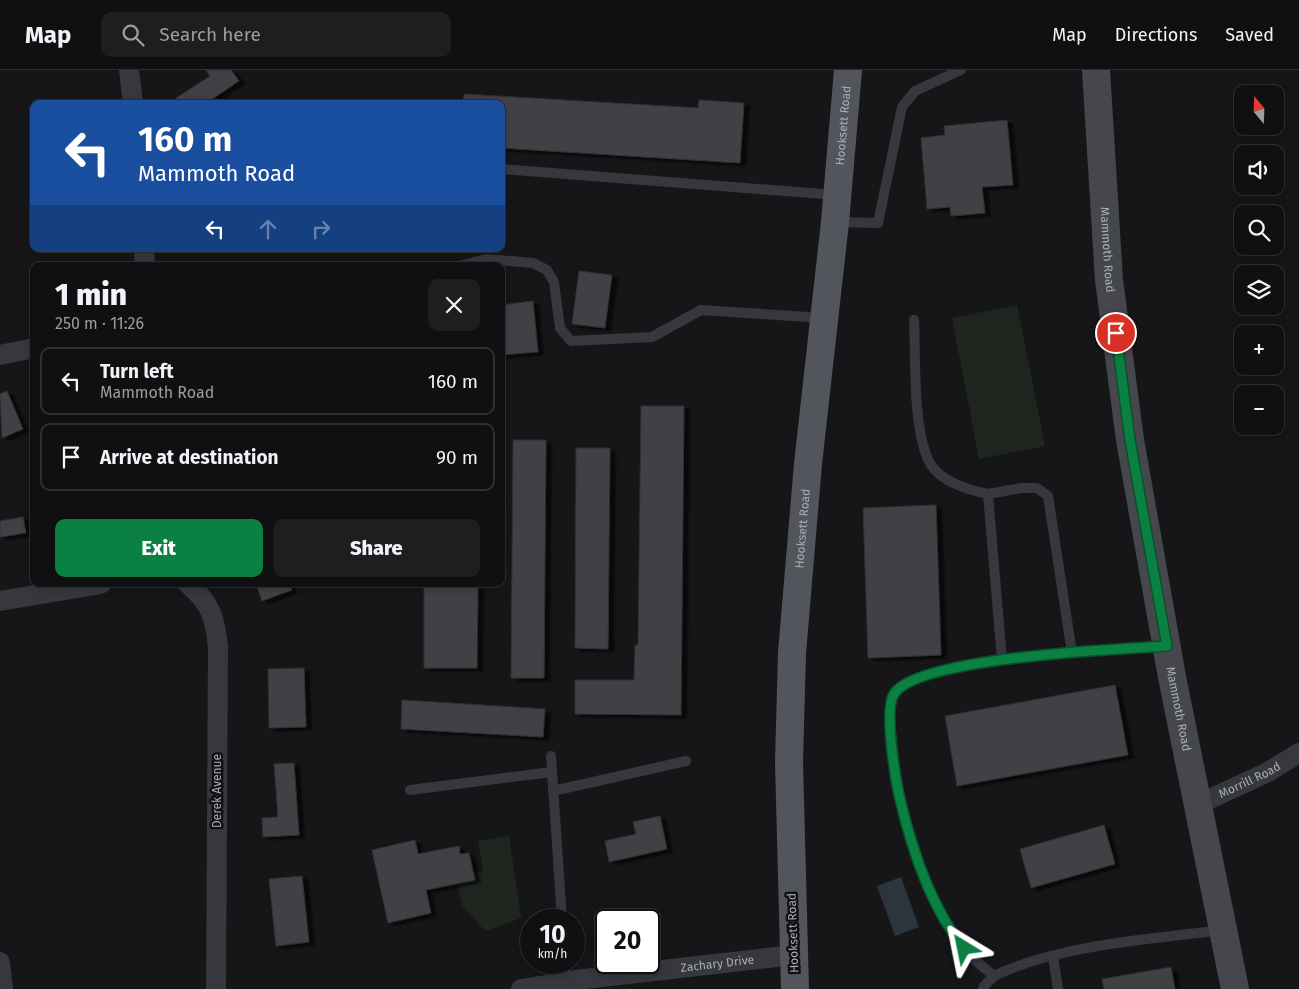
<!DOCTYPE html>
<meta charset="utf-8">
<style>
:root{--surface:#101012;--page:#1e1e20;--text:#f1f3f6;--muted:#9c9d9f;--line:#303032;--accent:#0b8043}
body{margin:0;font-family:"Fira Sans",sans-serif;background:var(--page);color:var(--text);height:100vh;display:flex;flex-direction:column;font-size:19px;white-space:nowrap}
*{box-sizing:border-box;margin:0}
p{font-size:16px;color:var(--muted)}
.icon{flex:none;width:28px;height:28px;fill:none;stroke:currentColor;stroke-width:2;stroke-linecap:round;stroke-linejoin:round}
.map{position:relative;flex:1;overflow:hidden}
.details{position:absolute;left:30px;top:192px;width:475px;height:325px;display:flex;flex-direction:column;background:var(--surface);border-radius:10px;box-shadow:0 2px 8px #0003,0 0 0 1px var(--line)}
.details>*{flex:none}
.hud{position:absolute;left:30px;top:30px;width:475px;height:152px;border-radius:10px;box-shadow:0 2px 8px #0003,0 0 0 1px var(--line);background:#1a4fa0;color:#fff;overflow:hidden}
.needle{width:32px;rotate:341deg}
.controls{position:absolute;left:1234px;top:15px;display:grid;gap:10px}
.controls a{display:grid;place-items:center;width:50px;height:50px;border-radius:10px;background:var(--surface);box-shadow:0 2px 8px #0003,0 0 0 1px var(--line);font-size:25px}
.speed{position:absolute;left:520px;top:839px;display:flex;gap:10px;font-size:25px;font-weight:700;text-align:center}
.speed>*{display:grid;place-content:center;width:65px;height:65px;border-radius:50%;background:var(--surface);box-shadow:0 2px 8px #0003,0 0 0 1px var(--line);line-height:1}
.speed small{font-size:12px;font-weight:400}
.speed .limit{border:2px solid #111;border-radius:8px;background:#fff;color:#111}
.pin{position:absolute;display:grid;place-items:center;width:42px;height:42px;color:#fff;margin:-21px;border:2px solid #fff;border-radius:50%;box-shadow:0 1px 5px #0007}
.me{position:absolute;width:55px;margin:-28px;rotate:325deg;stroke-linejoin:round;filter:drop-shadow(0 0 4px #0008)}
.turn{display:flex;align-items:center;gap:18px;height:105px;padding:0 25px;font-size:22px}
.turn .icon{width:65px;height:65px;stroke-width:2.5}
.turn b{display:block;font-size:35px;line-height:42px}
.lanes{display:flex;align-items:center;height:48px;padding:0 25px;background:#0003;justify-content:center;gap:25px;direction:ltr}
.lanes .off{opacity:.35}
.round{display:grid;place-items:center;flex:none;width:52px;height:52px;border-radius:10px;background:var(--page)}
.overview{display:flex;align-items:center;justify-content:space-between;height:85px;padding:0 25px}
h1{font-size:30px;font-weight:800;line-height:38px}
.cta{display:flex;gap:10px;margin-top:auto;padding:10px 25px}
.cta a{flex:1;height:58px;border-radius:10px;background:var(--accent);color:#fff;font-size:20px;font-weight:800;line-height:58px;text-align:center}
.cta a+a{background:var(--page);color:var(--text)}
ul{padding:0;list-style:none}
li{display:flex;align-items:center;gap:15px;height:68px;margin:0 10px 8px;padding:0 15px;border:2px solid var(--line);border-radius:10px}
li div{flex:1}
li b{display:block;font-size:19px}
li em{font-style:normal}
header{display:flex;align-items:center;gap:30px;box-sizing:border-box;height:70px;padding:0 25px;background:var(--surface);border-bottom:1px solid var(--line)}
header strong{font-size:24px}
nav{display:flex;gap:28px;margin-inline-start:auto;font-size:18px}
.search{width:350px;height:45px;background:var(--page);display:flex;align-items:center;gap:12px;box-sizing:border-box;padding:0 18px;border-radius:10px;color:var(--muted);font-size:19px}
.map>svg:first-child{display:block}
.green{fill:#1e261f}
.water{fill:#2c353c}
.building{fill:#404145;stroke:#303034;filter:url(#shadow)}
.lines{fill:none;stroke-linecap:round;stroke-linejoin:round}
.service{stroke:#37383d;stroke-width:10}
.minor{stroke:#37383d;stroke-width:20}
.secondary{stroke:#45474d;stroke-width:28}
.primary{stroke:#53555c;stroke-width:28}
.route-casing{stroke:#07532c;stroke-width:12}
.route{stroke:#0b8043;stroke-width:9}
.labels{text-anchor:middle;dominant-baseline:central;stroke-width:5;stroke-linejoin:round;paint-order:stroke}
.street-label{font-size:12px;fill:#a8adb8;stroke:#111113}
</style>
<header>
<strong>Map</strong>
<div class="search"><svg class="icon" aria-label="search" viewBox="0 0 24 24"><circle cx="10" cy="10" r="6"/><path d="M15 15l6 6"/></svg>Search here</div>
<nav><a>Map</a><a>Directions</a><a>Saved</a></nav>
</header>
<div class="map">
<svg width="1299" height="919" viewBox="0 0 1299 919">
<defs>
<filter id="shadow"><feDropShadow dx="5.5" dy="3" stdDeviation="1" flood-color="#0009"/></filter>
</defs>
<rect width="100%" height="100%" fill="#161618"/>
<g class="green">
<path d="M1017 235 1045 376 979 389 952 248Z"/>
<path d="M509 766 521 848 485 861 463 837 457 814 475 809 474 803 483 801 478 771Z"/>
</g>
<path class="water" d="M901 807 919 857 895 866 877 816Z"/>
<g class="building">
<path d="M206 0H231L239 11 205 34H180L176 28 210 6Z"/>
<path d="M464 24 698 38 699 30 744 33 740 93 501 78V34H463Z"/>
<path d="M1007 50 1013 115 982 117 985 143 951 146 950 137 927 139 921 68 945 65 944 56Z"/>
<path d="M579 201 612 205 605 258 572 254Z"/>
<path d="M533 231 538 282 501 285V235Z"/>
<path d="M7 321 23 359 2 368 0 324Z"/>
<path d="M641 336H684L681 645 575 644V610H634L635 575H638Z"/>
<path d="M513 370H546L544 608H511Z"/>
<path d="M576 378H610L608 579 575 578Z"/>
<path d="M936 435 941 585 868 588 863 438Z"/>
<path d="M23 447 26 463 0 467V451Z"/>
<path d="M256 514H289L292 520 262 531Z"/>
<path d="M424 514H478L477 598H424Z"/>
<path d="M304 598 306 657 269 658 268 599Z"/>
<path d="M1115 615 1128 685 957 716 945 646Z"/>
<path d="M402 630 545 639 543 667 401 659Z"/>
<path d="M294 693 299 765 263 767 262 748 278 747 274 694Z"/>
<path d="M660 746 667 779 609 792 605 771 636 764 633 752Z"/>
<path d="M1104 755 1115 794 1031 818 1020 779Z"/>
<path d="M415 770 418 784 459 776 460 784 469 783 475 810 426 820 431 843 388 853 372 780Z"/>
<path d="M302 806 309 872 276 876 269 809Z"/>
<path d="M1171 897 1175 919H1104L1102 909Z"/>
</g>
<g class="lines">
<g class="service">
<path d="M501 99 836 125"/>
<path d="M837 152 878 153 902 37 915 21 961 0"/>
<path d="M459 196 486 189 533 193 547 200 554 212 560 258 571 271 652 267 701 240 823 248"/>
<path d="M914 250C916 288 912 363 931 395 943 413 969 420 988 424"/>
<path d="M1166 576C1092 581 1016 584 944 601 931 604 912 607 901 616 884 630 891 653 892 673 899 740 918 807 954 865 964 882 979 894 994 906 1058 875 1152 869 1223 860"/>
<path d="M1002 590 988 424 1021 418H1037L1048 426 1072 583"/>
<path d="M551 686 562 850"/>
<path d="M410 720 552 702"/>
<path d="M553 721 686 691"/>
<path d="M1053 886 1058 919"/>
<path d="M565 892 566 912"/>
<path d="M983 919 984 916 994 906"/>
</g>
<g class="minor">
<path d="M129 0 133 34"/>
<path d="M144 179 145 196"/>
<path d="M0 285 34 278"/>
<path d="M188 514C211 533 215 548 218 577L216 919"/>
<path d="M0 531 101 514"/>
<path id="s1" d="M1199 734 1268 702 1299 683"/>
<path d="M0 892 3 919"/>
<path id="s2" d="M521 919 576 910 793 885"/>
</g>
<path class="secondary" id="s3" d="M1096 0 1109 210 1130 370 1172 607 1235 919"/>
<path class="primary" id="s4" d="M795 919 789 692 792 583 808 394 835 152 848 0"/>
</g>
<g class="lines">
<defs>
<path id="route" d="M964 878C930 837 911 777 899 725 895 706 884 639 894 624 917 587 1120 579 1167 576L1130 370 1116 263"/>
</defs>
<use href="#route" class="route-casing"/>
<use href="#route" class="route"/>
</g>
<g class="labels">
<g class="street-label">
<text stroke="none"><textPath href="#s4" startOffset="866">Hooksett Road</textPath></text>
<text stroke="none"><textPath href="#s3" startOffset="180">Mammoth Road</textPath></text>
<text stroke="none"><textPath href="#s4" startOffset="461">Hooksett Road</textPath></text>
<text stroke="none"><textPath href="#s3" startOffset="645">Mammoth Road</textPath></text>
<text stroke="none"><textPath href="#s1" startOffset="56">Morrill Road</textPath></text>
<text transform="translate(217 721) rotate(-90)">Derek Avenue</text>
<text transform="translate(793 863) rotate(-92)">Hooksett Road</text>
<text stroke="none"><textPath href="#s2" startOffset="198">Zachary Drive</textPath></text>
</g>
</g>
</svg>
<div class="controls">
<a><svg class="needle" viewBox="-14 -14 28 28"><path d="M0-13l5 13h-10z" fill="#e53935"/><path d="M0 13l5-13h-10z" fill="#9c9d9f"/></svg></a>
<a><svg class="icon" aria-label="sound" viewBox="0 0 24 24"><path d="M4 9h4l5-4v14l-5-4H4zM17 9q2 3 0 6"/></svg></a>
<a><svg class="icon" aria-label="search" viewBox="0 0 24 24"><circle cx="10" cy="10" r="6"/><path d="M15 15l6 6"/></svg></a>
<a><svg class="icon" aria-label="layers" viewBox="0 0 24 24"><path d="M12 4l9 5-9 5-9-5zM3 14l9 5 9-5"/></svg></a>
<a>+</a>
<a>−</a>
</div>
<div class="speed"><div>10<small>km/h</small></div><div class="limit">20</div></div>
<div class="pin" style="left:1116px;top:263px;background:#d93025"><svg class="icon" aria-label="arrive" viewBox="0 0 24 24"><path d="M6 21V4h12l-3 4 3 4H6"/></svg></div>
<svg class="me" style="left:964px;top:878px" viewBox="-20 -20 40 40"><path d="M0-17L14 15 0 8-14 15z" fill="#0b8043" stroke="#fff" stroke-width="4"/></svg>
<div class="hud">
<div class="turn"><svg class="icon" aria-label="left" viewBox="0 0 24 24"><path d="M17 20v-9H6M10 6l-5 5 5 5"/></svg><div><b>160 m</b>Mammoth Road</div></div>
<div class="lanes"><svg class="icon" aria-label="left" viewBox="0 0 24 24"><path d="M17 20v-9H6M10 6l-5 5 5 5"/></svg><svg class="icon off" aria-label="ahead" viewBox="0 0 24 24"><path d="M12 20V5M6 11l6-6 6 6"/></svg><svg class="icon off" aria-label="right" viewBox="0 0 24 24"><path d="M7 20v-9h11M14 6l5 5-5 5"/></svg></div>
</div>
<section class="details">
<div class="overview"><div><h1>1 min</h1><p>250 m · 11:26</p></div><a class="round"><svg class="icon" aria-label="close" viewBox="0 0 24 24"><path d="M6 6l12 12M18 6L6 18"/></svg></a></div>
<ul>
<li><svg class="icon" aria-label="left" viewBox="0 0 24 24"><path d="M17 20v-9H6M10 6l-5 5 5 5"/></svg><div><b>Turn left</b><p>Mammoth Road</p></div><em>160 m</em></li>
<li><svg class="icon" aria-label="arrive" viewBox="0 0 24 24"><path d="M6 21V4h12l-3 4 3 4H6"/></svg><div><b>Arrive at destination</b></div><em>90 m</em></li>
</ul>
<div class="cta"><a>Exit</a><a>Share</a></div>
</section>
</div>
